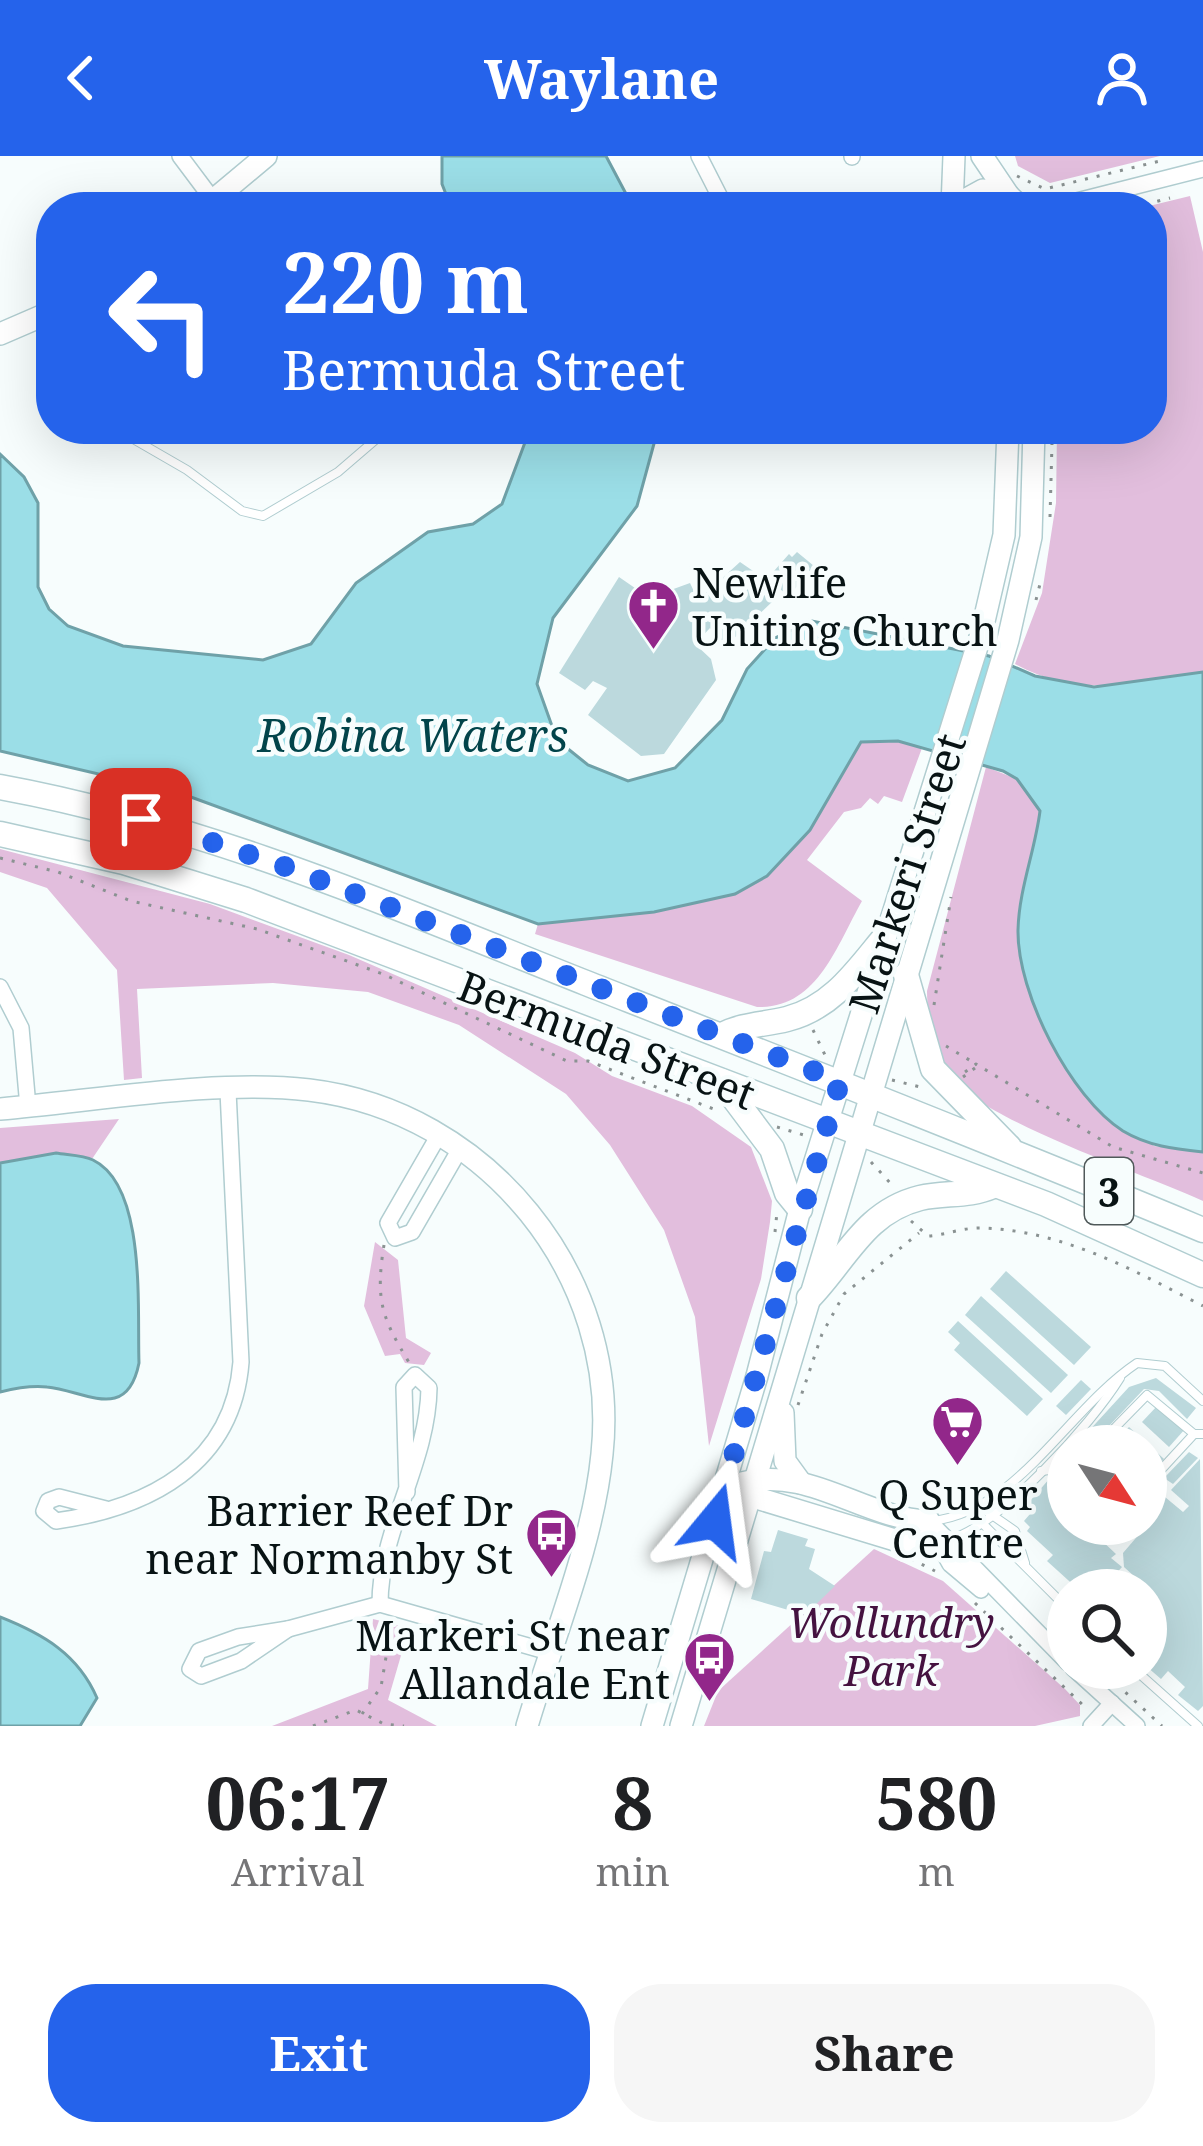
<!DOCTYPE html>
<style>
:root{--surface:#fff;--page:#f6f6f6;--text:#202124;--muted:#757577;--accent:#2563eb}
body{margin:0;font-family:"Noto Serif",serif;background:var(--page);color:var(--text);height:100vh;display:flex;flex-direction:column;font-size:45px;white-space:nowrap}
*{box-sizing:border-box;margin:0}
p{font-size:39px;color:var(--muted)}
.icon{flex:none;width:66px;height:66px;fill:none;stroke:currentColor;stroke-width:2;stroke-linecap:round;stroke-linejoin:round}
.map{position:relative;height:1570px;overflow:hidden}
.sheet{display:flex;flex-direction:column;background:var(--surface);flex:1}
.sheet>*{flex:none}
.top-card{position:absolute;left:36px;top:36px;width:1131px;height:252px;border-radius:48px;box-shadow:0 12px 48px #0002;background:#2563eb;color:#fff;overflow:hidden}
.needle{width:78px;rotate:126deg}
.controls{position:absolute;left:1047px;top:1269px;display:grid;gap:24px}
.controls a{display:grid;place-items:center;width:120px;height:120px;border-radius:50%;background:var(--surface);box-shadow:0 12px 48px #0002;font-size:60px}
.pin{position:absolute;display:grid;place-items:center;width:102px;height:102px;color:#fff;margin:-51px;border-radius:24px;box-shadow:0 6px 18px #0006}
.me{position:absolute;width:132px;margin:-66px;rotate:16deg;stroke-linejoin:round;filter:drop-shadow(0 0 9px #0008)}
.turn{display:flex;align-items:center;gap:42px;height:252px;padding:0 48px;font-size:54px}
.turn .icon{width:156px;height:156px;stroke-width:2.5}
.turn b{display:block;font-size:84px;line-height:102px}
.eta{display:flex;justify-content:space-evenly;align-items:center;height:204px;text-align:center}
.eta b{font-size:72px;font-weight:700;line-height:84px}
.action{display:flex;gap:24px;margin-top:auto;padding:24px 48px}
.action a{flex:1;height:138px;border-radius:48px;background:var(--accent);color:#fff;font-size:48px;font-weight:700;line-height:138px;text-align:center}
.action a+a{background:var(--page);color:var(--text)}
header{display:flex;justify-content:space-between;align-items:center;height:156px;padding:0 48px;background:var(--accent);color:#fff;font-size:54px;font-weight:700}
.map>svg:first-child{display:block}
.green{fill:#e2bedd}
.water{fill:#9bdee7;stroke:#6fa1a8;stroke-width:3}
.building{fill:#bcd9dd}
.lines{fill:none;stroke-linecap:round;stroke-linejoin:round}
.lane-casing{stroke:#b0cdd0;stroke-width:10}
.street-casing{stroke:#b0cdd0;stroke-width:18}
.secondary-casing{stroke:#b0cdd0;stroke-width:24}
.primary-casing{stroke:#b0cdd0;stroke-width:27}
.path{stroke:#8a9292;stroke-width:3;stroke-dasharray:3 9;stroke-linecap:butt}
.lane{stroke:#fff;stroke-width:8}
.street{stroke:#fff;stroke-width:15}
.secondary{stroke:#fff;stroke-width:21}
.primary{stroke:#fff;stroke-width:24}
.route{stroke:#2563eb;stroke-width:21;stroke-dasharray:0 37.8}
.labels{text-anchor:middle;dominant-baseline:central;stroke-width:9;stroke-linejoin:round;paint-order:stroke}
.shield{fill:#f7fdfd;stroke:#50595a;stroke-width:3}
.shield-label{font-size:39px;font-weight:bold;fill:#081314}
.poi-label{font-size:42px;fill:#081314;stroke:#f7fdfd;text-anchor:end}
.street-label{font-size:42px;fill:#081314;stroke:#f7fdfd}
.park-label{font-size:42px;font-style:italic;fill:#441240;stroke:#f7fdfd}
.water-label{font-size:45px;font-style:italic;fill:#02444a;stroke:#f7fdfd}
</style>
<header><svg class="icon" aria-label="back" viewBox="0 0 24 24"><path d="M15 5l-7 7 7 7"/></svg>Waylane<svg class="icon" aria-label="person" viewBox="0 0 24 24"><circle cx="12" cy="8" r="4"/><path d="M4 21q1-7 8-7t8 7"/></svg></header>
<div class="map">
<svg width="1203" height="1570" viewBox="0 0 1203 1570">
<rect width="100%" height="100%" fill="#f7fdfd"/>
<g class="green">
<path d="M1015 0H1160L1050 27 1018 10Z"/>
<path d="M1190 40 1203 96V516C1141 530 1073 541 1015 508L1042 437 1056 347 1057 273H1152V51H1145Z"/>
<path d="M861 585H898L922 592 902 646 884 640 878 648 870 642 861 652 844 656 807 704 862 745C836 791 817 853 757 851L535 778 538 768 654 756 810 674Z"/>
<path d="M986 611 1017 623 1040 655C1035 696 1019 733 1018 775 1017 856 1104 930 1154 990L1203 996V1045C1145 1018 978 964 946 916 933 896 927 858 927 835Z"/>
<path d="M0 693 210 748 349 799 575 897 612 920 692 950 751 991 772 1045 770 1066 761 1123 709 1290 695 1161 664 1074 610 989 566 938 459 869 368 836 273 827 137 833 142 922 124 924 117 814 47 732 0 716Z"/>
<path d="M119 963 92 1003 56 997 0 1007V972Z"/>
<path d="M375 1086 398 1104 406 1182 431 1197 424 1209 405 1207 400 1198 385 1200 364 1150Z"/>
<path d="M874 1393 943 1425 1065 1533 1080 1549V1560L1035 1570H704L718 1535Z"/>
<path d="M373 1463 409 1472 388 1544 437 1570H272L368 1533Z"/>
</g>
<g class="water">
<path d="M442 0H606L633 51H451L442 28Z"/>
<path d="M530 273H658L637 350 553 462 537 528 557 584 588 609 628 625 675 612 722 564 747 513 775 482 812 465 989 500 1035 520 1094 531 1203 516V996C1174 993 1148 990 1123 975 1070 941 1017 837 1018 774 1019 733 1035 695 1040 655L1017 623 1003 615 898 585 861 586 810 674 767 720 735 738 654 756 538 768 180 637 0 595V298L24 321 38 347V431L49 453 68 470 123 490 263 504 311 488 356 427 428 376 473 368 502 348Z"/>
<path d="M56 997C67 999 83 999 93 1004 147 1030 137 1155 139 1207 127 1267 86 1235 47 1231 31 1229 16 1232 0 1236V1007Z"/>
<path d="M0 1461C43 1478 78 1498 97 1542L80 1570H0Z"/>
</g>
<g class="building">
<path d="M797 396 814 410 789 440 772 427 765 434 774 444 726 490 710 472 695 488 711 503 716 524 664 598 641 600 588 559 607 532 593 525 585 534 559 517 619 421 648 441 660 431 668 435 690 427 698 444 740 406 766 424 789 398 792 401Z"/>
<path d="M1006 1115 1091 1191 1074 1209 990 1133Z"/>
<path d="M981 1140 1068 1219 1051 1237 965 1159Z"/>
<path d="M958 1165 1043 1243 1027 1260 954 1194 960 1187 948 1176Z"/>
<path d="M1156 1222 1196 1252 1187 1263 1159 1235 1144 1233 1090 1290H1075L1129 1231Z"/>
<path d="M1081 1224 1091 1233 1066 1259 1056 1250Z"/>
<path d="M1158 1249 1185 1273 1169 1291 1142 1266Z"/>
<path d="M1129 1271 1164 1303 1146 1322V1290H1111Z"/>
<path d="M1189 1296 1198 1302 1173 1328 1164 1322Z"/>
<path d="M1200 1303 1203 1550 1198 1555 1178 1539 1185 1531 1168 1515 1161 1523 1146 1510 1152 1500 1146 1495V1434H1122L1135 1421 1124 1411 1123 1397 1141 1376 1133 1368H1146V1341L1152 1335 1165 1341 1183 1356 1189 1350 1171 1334Z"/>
<path d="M1050 1322 1068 1338V1368H1084L1116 1398 1111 1402 1122 1411 1101 1434H1079L1047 1405 1053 1399 1027 1375 1030 1371 1024 1365 1030 1358 1024 1352Z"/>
<path d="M778 1374 808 1383 805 1390 815 1393 809 1413 835 1430 805 1459 751 1443 764 1395 771 1396Z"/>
</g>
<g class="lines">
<defs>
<g id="lane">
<path d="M116 273 187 314 242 355 263 360 338 316 388 273"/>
<path d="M1097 1290 1147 1239 1194 1278H1203"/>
<path d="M1041 1315 1068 1312"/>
<path d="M1146 1330 1194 1278"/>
<path d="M982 1352 1015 1375 1025 1407"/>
<path d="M971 1356 1068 1453"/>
<path d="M932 1365C1017 1356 1068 1253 1137 1207L1165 1210 1203 1245"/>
<path d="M951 1383C1002 1367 1091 1269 1120 1222"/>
<path d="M1133 1512 1198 1570"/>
</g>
<g id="street">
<path d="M180 0 213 44"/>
<path d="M699 0 725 51"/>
<path d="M852 0V1"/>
<path d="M1053 51 1203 13"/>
<path d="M0 831 21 872 28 951"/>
<path d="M440 977 388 1067 395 1082 412 1076 461 991"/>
<path d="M106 1353 59 1341 48 1345 44 1355 56 1365C149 1352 233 1309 241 1206L228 935"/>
<path d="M929 1365 1068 1507"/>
<path d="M935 1381 950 1408 981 1434"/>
<path d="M380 1448C380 1373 428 1307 429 1232L415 1219 404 1231 407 1336"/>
<path d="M288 1473 380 1448 549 1496"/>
<path d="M288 1473 241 1505 201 1520 190 1513 199 1495 238 1481Z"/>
<path d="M1073 1512 1137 1570"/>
<path d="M1091 1570 1112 1547"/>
</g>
<g id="secondary">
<path d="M982 0 1009 40"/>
<path d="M205 51 266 0"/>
<path d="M952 51 983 34 1009 40 1021 51"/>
<path d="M952 51 954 0"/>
<path d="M0 178 51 156"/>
<path d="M0 953C94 945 216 923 309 934 486 955 621 1119 602 1298 593 1389 553 1482 527 1570"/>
<path d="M783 1257 785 1305 801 1327"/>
<path d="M742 1327C809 1309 864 1363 929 1365"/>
<path d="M737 1336 895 1384 936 1386"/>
<path d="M652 1570 757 1220 800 1053 981 478 1004 379 1008 273"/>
<path d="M681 1570 1008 484 1031 381 1034 273"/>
</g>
<g id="primary">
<path d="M0 631C203 668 395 751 586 827 792 908 999 989 1203 1074"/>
<path d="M0 678 124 706 246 744 1046 1048 1203 1119"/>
<path d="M906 819 933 913 1009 991"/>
<path d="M722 879C744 868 763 869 787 863 831 852 856 816 883 783"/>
<path d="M721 925 772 993 787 1037 800 1053"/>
<path d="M809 1142C846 1104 864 1056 920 1042 946 1036 968 1041 993 1030"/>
</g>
</defs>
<use href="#lane" class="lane-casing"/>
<use href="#street" class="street-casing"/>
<use href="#secondary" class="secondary-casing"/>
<use href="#primary" class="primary-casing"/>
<g class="path">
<path d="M1017 20 1045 33 1160 5 1158 0"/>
<path d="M178 51 189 39"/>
<path d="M1134 51 1170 42"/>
<path d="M1050 361 1052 287"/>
<path d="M1036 444 1041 424"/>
<path d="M0 702 58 716 131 745 257 773 383 818 567 905H588L719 955"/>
<path d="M934 849 951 741"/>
<path d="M813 874 825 899"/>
<path d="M946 890 976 908"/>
<path d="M965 916 976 908 1113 991 1203 1017"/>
<path d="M963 921 979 909"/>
<path d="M892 924 924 932"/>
<path d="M777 971 807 980"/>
<path d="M871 1006 893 1030"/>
<path d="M911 1065 928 1080C946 1079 964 1071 983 1072 1064 1075 1133 1114 1203 1150"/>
<path d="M775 1076 777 1056"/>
<path d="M384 1089C375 1145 382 1162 410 1208"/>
<path d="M798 1249 822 1178 844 1138 919 1077"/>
<path d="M911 1403 935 1415"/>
<path d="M975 1447 1085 1551"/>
<path d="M1099 1512 1162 1570"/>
<path d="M362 1558 381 1531 392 1465"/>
<path d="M313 1570 356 1554 384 1568 404 1570"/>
</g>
<use href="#lane" class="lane"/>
<use href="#street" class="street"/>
<use href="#secondary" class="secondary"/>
<use href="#primary" class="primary"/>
</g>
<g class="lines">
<path class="route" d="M141 663 281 709 840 925 715 1365"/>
</g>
<defs>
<symbol id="church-pin" viewBox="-11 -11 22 30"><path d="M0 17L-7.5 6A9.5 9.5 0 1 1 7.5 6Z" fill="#92278a" stroke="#f7fdfd"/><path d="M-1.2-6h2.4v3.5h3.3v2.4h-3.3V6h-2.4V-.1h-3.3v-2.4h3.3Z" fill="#fff"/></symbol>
<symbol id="supermarket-pin" viewBox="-11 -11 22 30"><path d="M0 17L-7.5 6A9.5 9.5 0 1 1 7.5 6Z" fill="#92278a" stroke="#f7fdfd"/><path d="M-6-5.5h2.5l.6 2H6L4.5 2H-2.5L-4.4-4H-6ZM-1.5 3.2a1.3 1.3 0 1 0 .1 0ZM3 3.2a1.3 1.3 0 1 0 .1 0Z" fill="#fff"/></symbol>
<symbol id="bus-pin" viewBox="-11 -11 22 30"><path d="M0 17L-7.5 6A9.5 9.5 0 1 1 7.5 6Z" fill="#92278a" stroke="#f7fdfd"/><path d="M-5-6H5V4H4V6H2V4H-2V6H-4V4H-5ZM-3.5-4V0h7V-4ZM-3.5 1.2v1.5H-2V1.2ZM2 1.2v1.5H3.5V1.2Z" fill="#fff"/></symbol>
</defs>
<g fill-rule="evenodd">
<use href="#church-pin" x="624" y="420" width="59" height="81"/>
<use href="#supermarket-pin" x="928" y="1236" width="59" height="81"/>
<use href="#bus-pin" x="522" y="1348" width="59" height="81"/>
<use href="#bus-pin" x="680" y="1472" width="59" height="81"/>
</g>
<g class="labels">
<rect class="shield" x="1085" y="1002" width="48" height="66" rx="9"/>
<g class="shield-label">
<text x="1109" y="1035">3</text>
</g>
<g class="poi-label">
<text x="692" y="425" text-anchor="start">Newlife<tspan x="692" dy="48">Uniting Church</tspan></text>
<text x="958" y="1337" text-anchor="middle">Q Super<tspan x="958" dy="48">Centre</tspan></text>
<text x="513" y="1353">Barrier Reef Dr<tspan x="513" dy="48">near Normanby St</tspan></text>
<text x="670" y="1478">Markeri St near<tspan x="670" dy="48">Allandale Ent</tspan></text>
</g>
<g class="street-label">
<text transform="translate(906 717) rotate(-72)">Markeri Street</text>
<text transform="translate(607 883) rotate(21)">Bermuda Street</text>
</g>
<g class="park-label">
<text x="891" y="1465">Wollundry<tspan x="891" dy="48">Park</tspan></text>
</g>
<g class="water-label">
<text x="413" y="578">Robina Waters</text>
</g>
</g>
</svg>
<div class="controls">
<a><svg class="needle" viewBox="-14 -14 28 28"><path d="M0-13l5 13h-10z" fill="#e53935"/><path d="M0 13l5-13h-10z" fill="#757577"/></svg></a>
<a><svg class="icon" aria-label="search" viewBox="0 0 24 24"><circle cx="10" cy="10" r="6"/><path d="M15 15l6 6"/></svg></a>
</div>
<div class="pin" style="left:141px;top:663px;background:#d93025"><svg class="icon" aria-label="arrive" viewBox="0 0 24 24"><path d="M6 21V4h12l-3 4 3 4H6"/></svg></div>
<svg class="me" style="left:715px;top:1365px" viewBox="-20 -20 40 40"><path d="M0-17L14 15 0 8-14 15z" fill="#2563eb" stroke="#fff" stroke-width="4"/></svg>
<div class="top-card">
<div class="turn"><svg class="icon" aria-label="left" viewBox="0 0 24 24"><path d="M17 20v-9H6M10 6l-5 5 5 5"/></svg><div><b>220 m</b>Bermuda Street</div></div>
</div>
</div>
<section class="sheet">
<div class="eta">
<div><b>06:17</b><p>Arrival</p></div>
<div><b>8</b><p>min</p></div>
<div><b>580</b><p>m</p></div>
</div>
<div class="action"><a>Exit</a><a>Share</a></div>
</section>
